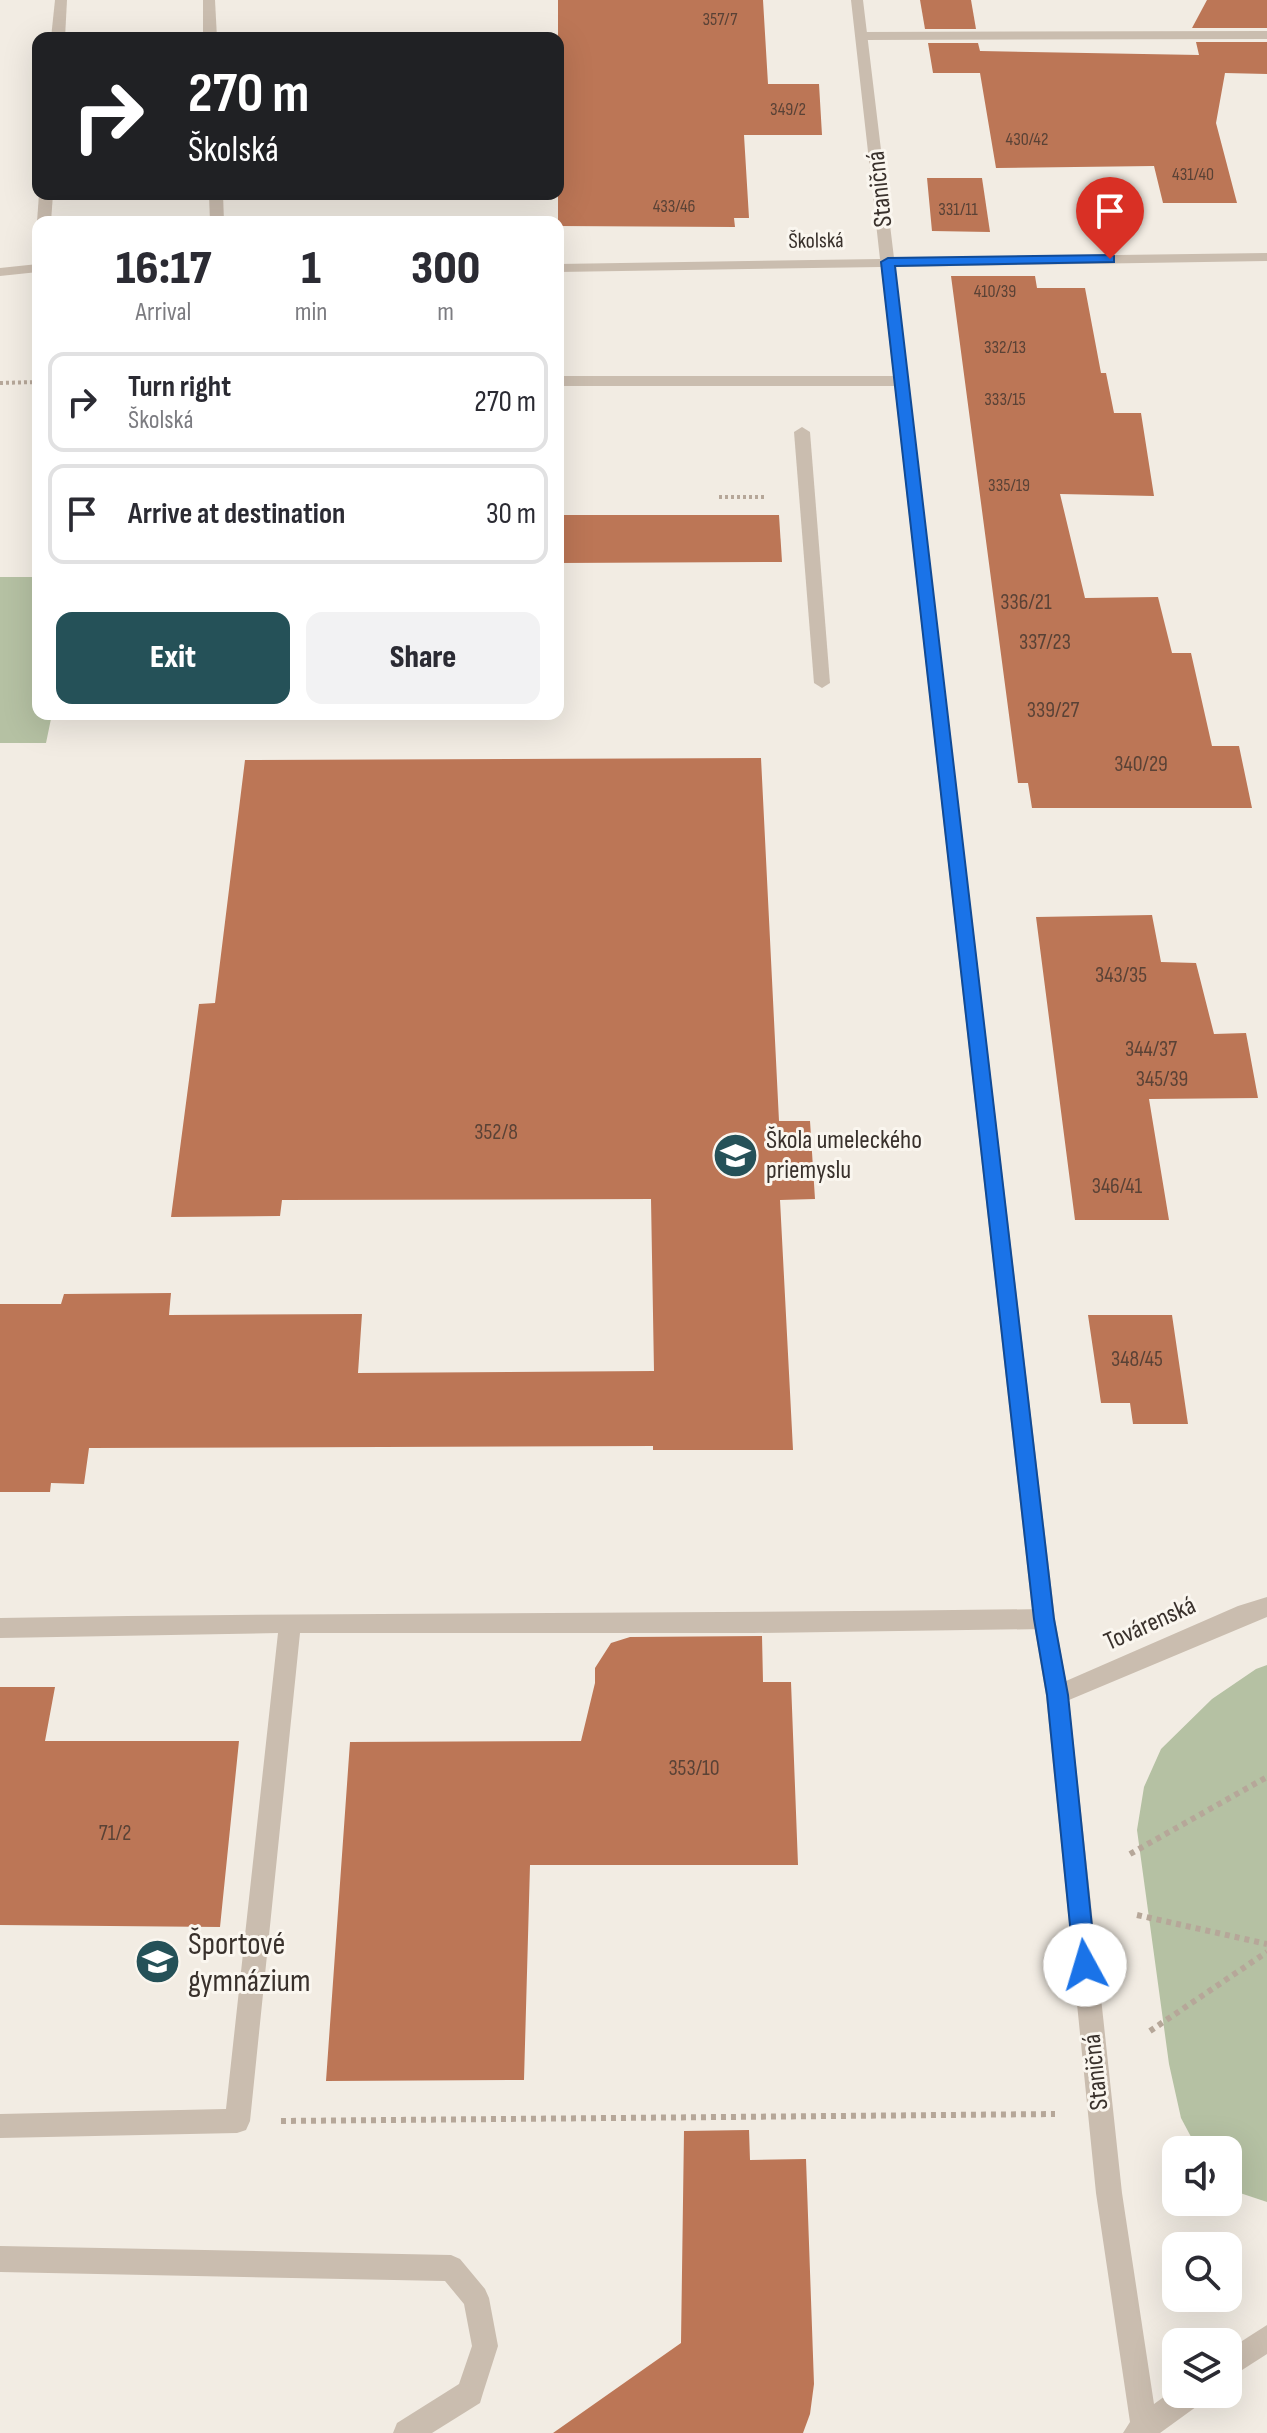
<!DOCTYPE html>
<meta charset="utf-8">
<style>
:root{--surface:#fff;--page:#f2f2f3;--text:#2b2b33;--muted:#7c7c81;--line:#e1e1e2;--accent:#255158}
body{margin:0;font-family:"Sofia Sans Condensed",sans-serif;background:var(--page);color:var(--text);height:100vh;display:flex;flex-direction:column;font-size:30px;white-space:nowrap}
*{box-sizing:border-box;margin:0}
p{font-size:26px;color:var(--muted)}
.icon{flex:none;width:44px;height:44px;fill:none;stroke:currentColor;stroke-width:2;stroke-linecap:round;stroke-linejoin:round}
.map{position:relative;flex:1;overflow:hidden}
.sheet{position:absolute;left:32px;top:216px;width:532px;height:504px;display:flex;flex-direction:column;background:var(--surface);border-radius:16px;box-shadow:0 8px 32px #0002}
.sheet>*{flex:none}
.guide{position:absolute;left:32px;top:32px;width:532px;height:168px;border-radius:16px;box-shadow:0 8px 32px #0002;background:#202124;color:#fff;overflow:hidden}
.fabs{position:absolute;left:1162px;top:2136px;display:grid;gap:16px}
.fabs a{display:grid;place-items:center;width:80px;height:80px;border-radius:16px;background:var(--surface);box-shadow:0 8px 32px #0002;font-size:40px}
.pin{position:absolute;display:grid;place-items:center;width:68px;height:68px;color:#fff;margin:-82px -34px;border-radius:50% 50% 50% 0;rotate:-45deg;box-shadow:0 0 8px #0007}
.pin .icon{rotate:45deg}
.me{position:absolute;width:88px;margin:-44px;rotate:354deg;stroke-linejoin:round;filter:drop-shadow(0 0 6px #0008)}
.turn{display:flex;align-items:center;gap:28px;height:168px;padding:0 24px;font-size:36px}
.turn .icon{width:104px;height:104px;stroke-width:2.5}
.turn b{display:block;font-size:56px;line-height:68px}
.eta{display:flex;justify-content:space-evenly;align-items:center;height:136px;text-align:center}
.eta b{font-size:48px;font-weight:800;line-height:56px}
.button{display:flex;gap:16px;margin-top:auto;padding:16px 24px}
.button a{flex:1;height:92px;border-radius:16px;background:var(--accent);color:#fff;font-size:32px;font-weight:800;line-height:92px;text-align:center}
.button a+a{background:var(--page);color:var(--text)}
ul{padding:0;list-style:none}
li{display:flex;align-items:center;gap:24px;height:100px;margin:0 16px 12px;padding:0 8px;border:4px solid var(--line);border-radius:16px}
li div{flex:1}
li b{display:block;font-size:30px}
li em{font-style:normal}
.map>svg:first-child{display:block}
.green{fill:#b5c1a3}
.building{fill:#bc7656}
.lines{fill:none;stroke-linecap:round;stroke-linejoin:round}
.path-far1{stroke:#b6a799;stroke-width:4;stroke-dasharray:3 3;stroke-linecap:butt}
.path{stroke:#b6a799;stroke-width:6;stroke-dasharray:5 5;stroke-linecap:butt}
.service{fill:#cabdaf;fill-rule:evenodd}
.minor{fill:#cabdaf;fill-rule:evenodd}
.route{fill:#1a73e8;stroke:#114b97;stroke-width:2}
.labels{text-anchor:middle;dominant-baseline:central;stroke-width:6;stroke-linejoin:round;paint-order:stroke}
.far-number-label{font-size:18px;fill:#5a4236}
.far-street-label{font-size:22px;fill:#39312c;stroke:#faf6ef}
.number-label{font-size:22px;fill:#5a4236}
.street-label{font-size:26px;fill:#39312c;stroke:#faf6ef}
.poi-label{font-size:26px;fill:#39312c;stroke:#faf6ef;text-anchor:start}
.near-poi-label{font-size:32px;fill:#39312c;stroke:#faf6ef;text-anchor:start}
</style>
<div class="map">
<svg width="1267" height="2433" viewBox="0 0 1267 2433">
<rect width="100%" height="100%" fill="#f2ece3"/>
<g class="green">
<path d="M0 577H38V714H52L46 743H0Z"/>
<path d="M1267 1665V2202L1234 2191 1228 2184V2150H1198L1181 2118 1169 2064 1137 1830 1144 1787 1161 1749 1212 1699 1256 1669Z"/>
</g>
<g class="building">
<path d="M558 0H763L768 84H819L822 135H744L749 218H734L735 227 558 226Z"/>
<path d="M920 0H971L976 29H925Z"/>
<path d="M1207 0H1267V28H1192Z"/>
<path d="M1196 42H1267V74L1225 73 1216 123 1237 203H1163L1154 166 996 168 980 73H933L928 43H978L980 51 1199 55Z"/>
<path d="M927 178H982L990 232 932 231Z"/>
<path d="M951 276H1035L1037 288H1085L1101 373H1106L1114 413H1141L1154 496 1060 494 1085 598 1158 597 1172 653H1191L1212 746H1239L1252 808H1032L1028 783H1018Z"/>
<path d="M558 515H779L782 562 558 563Z"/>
<path d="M761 758 779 1121H810L815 1199 780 1200 793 1450H653V1446L89 1448 84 1484 51 1483 50 1492H0V1304H61L64 1294 171 1293 169 1315 362 1314 358 1373 654 1371 651 1199 282 1200 280 1216 171 1217 199 1004 215 1003 245 760Z"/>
<path d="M1152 915 1161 962 1196 963 1214 1034 1246 1033 1258 1098 1149 1099 1169 1220H1075L1036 917Z"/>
<path d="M1088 1315H1172L1188 1424H1133L1130 1403H1101Z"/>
<path d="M762 1636 763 1682H791L798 1865H530L524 2080 326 2081 350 1742 581 1741 595 1683V1668L611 1643 630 1637Z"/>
<path d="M0 1687H55L45 1741H239L220 1927 0 1925Z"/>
<path d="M749 2130 750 2160 806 2159 814 2384 810 2414 803 2433H553L681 2343 684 2131Z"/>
</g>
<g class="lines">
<g class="path-far1">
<path d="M0 383 38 382"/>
<path d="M719 497H766"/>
</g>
<g class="path">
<path d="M1130 1854 1267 1777"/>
<path d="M1137 1915 1267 1944"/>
<path d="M1150 2031 1267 1952"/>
<path d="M281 2121 1055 2114"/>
</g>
<g class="service">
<path d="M203 0H215L217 38H203Z"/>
<path d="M1267 31V39L862 40 855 36 862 32Z"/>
<path d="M209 194H223L224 222H210Z"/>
<path d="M558 376H901L909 381 901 386H558Z"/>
<path d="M802 427 810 432 830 683 822 688 814 683 794 432Z"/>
<path d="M1044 1609 1052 1612 1055 1619 1052 1626 1044 1629 753 1633H300L250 2121 246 2130 237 2133 0 2138V2114L226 2109 278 1633 0 1638V1618C348 1612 696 1614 1044 1609Z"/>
<path d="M0 2246 451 2255 460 2259 485 2289 489 2298 498 2346 483 2393 480 2403 432 2433H393L397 2423 459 2384 472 2346 464 2304 445 2281 0 2272Z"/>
</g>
<g class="minor">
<path d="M55 0H67L65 38H51Z"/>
<path d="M851 0H863L894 258 1267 253V261L895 267 1055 1619 1066 1681 1238 1606 1267 1597V1617L1069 1700 1122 2193 1154 2404 1176 2388V2394H1203L1200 2404 1160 2433H1123L1130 2422 1096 2193 1046 1695 1033 1619 881 267 558 272V264L880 259Z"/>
<path d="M39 194H53L51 222H37Z"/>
<path d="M38 264V272L0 276V268Z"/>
<path d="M1267 2325V2354L1228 2379V2350Z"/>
</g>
</g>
<path class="route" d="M1110 255 1114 256V262L895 266 1054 1619 1068 1695 1096 1965 1093 1972 1085 1975 1077 1972 1074 1965 1047 1695 1034 1619 881 262 888 258Z"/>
<defs>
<symbol id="school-disc" viewBox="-11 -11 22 22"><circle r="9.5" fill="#255158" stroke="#faf6ef"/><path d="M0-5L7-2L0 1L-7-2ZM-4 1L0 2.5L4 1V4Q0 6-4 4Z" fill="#fff"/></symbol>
</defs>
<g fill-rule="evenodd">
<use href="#school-disc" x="710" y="1130" width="51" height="51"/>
<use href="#school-disc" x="132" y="1936" width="51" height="51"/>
</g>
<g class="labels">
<g class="far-number-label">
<text x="720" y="19">357/7</text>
<text x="788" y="109">349/2</text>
<text x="1027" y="139">430/42</text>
<text x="1193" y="174">431/40</text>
<text x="674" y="206">433/46</text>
<text x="958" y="209">331/11</text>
<text x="995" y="291">410/39</text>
<text x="1005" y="347">332/13</text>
<text x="1005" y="399">333/15</text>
<text x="1009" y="485">335/19</text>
</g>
<g class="far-street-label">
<text transform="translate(816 241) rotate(-1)">Školská</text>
</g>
<g class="number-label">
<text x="1026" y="602">336/21</text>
<text x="1045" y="642">337/23</text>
<text x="1053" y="710">339/27</text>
<text x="1141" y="764">340/29</text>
<text x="1121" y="975">343/35</text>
<text x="1151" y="1049">344/37</text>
<text x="1162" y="1079">345/39</text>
<text x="496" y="1132">352/8</text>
<text x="1117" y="1186">346/41</text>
<text x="1137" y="1359">348/45</text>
<text x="694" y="1768">353/10</text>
<text x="115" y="1833">71/2</text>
</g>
<g class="street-label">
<text transform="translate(880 189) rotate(-96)">Staničná</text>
<text transform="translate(1150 1624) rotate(-24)">Továrenská</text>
<text transform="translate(1096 2072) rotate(-96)">Staničná</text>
</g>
<g class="poi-label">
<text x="766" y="1140">Škola umeleckého<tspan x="766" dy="30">priemyslu</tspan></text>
</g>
<g class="near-poi-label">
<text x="188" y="1944">Športové<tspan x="188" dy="37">gymnázium</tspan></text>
</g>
</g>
</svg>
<div class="fabs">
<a><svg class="icon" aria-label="sound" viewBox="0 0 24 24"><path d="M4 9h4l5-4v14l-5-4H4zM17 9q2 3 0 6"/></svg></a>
<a><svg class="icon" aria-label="search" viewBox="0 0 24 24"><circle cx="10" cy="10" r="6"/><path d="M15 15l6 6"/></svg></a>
<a><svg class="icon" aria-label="layers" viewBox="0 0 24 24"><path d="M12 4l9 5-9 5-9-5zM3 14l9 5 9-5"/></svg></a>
</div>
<div class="pin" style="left:1110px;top:259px;background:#d93025"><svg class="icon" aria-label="arrive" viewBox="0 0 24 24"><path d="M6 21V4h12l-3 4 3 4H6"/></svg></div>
<svg class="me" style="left:1085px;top:1965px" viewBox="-20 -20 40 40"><circle r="19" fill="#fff"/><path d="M0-13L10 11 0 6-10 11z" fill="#1a73e8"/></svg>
<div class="guide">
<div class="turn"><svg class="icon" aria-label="right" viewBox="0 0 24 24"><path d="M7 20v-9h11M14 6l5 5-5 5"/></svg><div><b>270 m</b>Školská</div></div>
</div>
<section class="sheet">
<div class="eta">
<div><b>16:17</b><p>Arrival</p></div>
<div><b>1</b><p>min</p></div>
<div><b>300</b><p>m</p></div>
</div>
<ul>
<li><svg class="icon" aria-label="right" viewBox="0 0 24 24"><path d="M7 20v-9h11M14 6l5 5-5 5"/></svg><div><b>Turn right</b><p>Školská</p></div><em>270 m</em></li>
<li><svg class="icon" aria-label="arrive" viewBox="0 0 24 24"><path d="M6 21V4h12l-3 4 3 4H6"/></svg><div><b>Arrive at destination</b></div><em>30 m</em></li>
</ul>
<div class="button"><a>Exit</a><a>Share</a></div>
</section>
</div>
